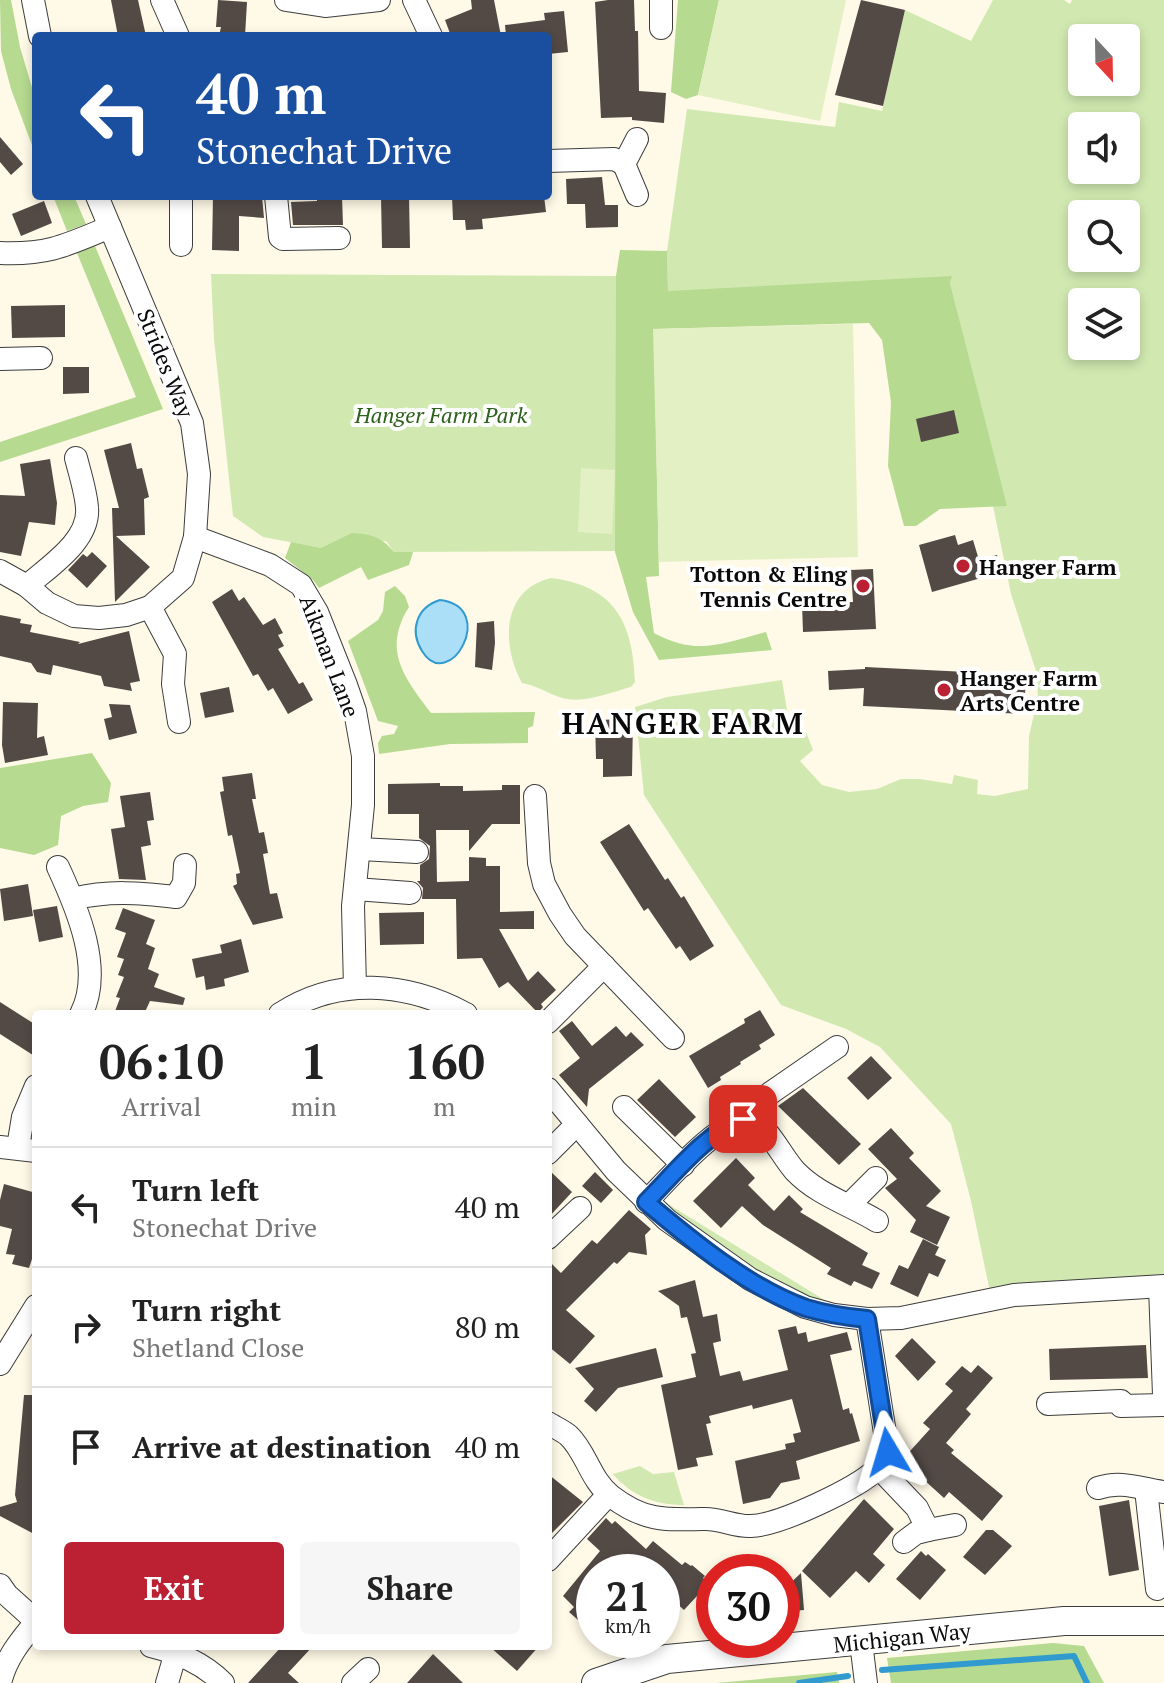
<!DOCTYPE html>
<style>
:root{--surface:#fff;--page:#f6f6f6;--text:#222;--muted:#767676;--line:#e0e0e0;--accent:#bb2132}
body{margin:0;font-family:"PT Serif",serif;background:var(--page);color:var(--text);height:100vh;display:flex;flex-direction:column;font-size:30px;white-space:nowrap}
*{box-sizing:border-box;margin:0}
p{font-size:26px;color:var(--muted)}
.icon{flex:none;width:44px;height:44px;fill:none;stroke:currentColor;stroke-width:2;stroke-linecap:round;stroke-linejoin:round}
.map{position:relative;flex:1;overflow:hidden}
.details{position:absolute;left:32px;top:1010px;width:520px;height:640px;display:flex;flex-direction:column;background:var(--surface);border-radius:8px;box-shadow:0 4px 12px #0003}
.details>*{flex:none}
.guide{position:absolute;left:32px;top:32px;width:520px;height:168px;border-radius:8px;box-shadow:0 4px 12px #0003;background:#1a4fa0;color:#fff;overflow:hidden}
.needle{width:52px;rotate:158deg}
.controls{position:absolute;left:1068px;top:24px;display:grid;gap:16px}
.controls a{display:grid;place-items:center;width:72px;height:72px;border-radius:8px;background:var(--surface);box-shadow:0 4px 12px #0003;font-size:40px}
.speed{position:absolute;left:576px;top:1554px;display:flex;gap:16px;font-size:40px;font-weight:700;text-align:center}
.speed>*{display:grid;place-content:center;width:104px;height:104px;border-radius:50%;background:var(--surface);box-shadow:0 4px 12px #0003;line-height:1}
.speed small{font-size:20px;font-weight:400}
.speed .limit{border:12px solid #d22;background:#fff;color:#111}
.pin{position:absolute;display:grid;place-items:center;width:68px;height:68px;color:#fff;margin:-34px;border-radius:16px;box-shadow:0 4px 12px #0006}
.me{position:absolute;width:88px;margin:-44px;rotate:353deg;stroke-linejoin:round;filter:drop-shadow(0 0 6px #0008)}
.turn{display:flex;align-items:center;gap:28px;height:168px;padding:0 32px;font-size:36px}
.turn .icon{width:104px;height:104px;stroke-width:2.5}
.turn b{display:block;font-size:56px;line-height:68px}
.eta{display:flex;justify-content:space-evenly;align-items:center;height:136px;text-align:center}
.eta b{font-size:48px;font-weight:600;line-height:56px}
.action{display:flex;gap:16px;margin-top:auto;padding:16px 32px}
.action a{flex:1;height:92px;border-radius:8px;background:var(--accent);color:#fff;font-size:32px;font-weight:600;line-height:92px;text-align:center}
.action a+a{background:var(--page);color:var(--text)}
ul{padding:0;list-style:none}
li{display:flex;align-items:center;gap:24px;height:120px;padding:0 32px;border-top:2px solid var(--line)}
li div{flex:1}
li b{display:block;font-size:30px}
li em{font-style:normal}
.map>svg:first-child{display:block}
.green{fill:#d1e9b1;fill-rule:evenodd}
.forest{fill:#b6da90}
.pitch{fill:#e3f0c3}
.water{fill:#abdff7;stroke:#319acf;stroke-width:2}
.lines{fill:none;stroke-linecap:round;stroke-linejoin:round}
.stream{stroke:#319acf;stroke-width:6}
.building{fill:#534a46}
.minor-casing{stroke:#3d3d3d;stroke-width:24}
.tertiary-casing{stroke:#3d3d3d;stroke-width:30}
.minor{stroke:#fff;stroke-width:22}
.tertiary{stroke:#fff;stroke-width:28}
.route-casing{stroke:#114b97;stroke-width:20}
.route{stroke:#1a73e8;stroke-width:14}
.poi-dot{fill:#bb2132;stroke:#fff;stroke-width:3}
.labels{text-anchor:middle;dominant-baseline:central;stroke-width:8;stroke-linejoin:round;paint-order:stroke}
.street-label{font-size:22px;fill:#0a0a0a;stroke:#fff}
.park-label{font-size:22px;font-style:italic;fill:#2e611b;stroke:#fff}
.poi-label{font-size:22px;font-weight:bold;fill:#0a0a0a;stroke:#fff;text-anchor:start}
.district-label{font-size:30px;font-weight:bold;letter-spacing:2px;fill:#0a0a0a;stroke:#fff}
</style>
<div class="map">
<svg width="1164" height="1683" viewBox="0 0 1164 1683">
<rect width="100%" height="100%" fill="#fff9e7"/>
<g class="green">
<path d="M993 0H1064L1070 4 1072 0H1164V1274L990 1292 971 1201 951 1124 880 1047 846 1029 781 1005 644 795 635 707 667 697 782 680 791 734 806 732 813 750 800 761 822 785 849 792 877 789 901 779H920L952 784 954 775 978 780 977 794 995 796 1028 789 1029 736 1038 697 1036 671 1011 594 993 506H1006L950 283 951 277 668 292 667 251 687 109 835 127 839 102 882 111 905 10 971 41ZM1082 38H1126V82H1082ZM1082 126H1126V170H1082ZM1082 214H1126V258H1082ZM1082 302H1126V346H1082Z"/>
<path d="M211 274 616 276V551L394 552 386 541 321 548 263 537 233 516 214 339Z"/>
<path d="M551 578C614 586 633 621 635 682L631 687C608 693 582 705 559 697 545 692 538 686 522 683 502 647 500 590 551 578Z"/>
<path d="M668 1204 831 1304 783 1290 670 1209Z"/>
<path d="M640 1466 653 1474 674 1472 684 1505C655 1505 632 1496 613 1474Z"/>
</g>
<g class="forest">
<path d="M0 0H11L20 47 36 101V156L11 89 1 51Z"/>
<path d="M678 0H719L698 95 686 99 671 92Z"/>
<path d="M53 196H74L86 224 67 231Z"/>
<path d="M95 246 163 409 0 462V442L136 397 77 253Z"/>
<path d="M620 250 667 251 668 291 952 276 950 283 1007 506 940 509 916 526H904L888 466 891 402 882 340 869 323 654 329 659 576 646 577 654 633C696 656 722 644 766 632L772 650 659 660 633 612 615 552 616 276Z"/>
<path d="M352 533C371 534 382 537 394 552H413L409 565 368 580 361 567 319 588 313 580 285 558 291 542 321 548Z"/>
<path d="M395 586 405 596 409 607C382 650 404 677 431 713L535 712 533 726 528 728V743L450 744 379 754 378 743 382 736 394 734 398 726 378 721 348 641 378 620 383 611 385 592Z"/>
<path d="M92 753 111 783 108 802 83 806 61 816 58 845 34 855 0 848V768Z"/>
<path d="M1053 1643 1084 1646 1104 1683H891L887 1658Z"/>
<path d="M837 1672 839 1683H716Z"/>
</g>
<g class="pitch">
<path d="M719 0H846L820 121 698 95Z"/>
<path d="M853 324 858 557 659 562 653 329Z"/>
<path d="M581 468 615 470 612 534 578 532Z"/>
</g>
<path class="water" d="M440 600C499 607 449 695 422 651 409 630 417 607 440 600Z"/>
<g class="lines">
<g class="stream">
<path d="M882 1670 1074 1656 1087 1683"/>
<path d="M799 1683 848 1676"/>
</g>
</g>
<g class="building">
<path d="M111 0H138L146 36H118Z"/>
<path d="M218 0 247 2 245 36H219L221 27H216Z"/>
<path d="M471 0H494L501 36H451L445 20 472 9Z"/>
<path d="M608 0H634L635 31H638L639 91 666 93 664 123 632 120V117L601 118 595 2Z"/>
<path d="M861 0 905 10 883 106 835 95Z"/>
<path d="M564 11 568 52 548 54V36H506L505 25 545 20 544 13Z"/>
<path d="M0 137 23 164 11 175 0 162Z"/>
<path d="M602 177 605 205H618V227L586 228 585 204H567L566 179Z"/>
<path d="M213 196H262L264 218 239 216V251L212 250Z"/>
<path d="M317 196H342L343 225H293L291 202 317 201Z"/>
<path d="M381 196H409L410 248H382Z"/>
<path d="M452 196H544L546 212 482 219 483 229 466 230 465 220H453Z"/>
<path d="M44 201 52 223 21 236 12 214Z"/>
<path d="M65 305V337L12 338 11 306Z"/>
<path d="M63 367H89V393L63 394Z"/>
<path d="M954 410 959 433 921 442 916 419Z"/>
<path d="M131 443 137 469 142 468 149 497 144 499 145 535 116 536 150 567 115 602 112 508H119L104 450Z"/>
<path d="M50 459 57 503 55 525 29 522 21 556 0 552V495L25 496 20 464Z"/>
<path d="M955 535 958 545 973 540 979 560 997 555 1002 572 932 592 919 545Z"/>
<path d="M92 552 107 566 87 588 68 570 83 554 87 557Z"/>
<path d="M873 569 876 629 803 632 802 604 853 602 851 570Z"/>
<path d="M232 589 239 601 244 597 263 625 275 618 283 633 278 635 284 646 278 649 299 684 303 682 313 700 288 714 273 688 268 691 258 674 253 676 212 602Z"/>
<path d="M0 615 21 619 20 623 32 625 30 632 80 642 78 644 129 631 140 681 130 683 132 691 104 686 101 676 53 665 51 675 37 672 31 663 0 656Z"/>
<path d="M494 621 495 643 492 670 475 667 477 623Z"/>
<path d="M865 667 1026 675 1024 714 863 706 864 688 829 690 828 671 865 669Z"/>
<path d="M229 687 234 712 205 718 200 693Z"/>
<path d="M3 702 38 703 37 738 44 736 48 755 5 763 2 745Z"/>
<path d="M109 704 130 705 137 733 109 740 104 719 112 717Z"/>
<path d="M633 719 632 776 603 777V759H596L595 720Z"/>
<path d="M252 773 256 799H252L259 833 264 832 268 853 263 854 270 894 277 893 283 918 253 925 233 886 237 884 236 874 240 873 232 835 228 836 220 792 224 791 222 777Z"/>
<path d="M440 783V786H463V791L502 790V785H520V824H492L469 851V830H436L437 882 469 881V857L486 858V866H500V912L534 911V929H499L528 981 538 971 556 990 541 1004 543 1007 538 1013 508 982 499 988 482 958 457 959 456 899H422L423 888 417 881H420V865L429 859 430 846 419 838V814H388V784Z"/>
<path d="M150 792 154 820 147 821 151 845 141 847 146 880 119 879 111 829 125 827 120 796Z"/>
<path d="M629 824 665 880 668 878 681 898 684 896 714 946 690 961 680 946 676 949 648 908 644 911 600 842Z"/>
<path d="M28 884 33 916 4 921 0 889Z"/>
<path d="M57 906 63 937 39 942 33 910Z"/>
<path d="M123 908 155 920 146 944 155 948 148 969 159 974 154 987 185 998 183 1005 150 1001 144 1014H114L120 998 116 997 124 977 118 975 124 959 117 957 126 933 115 929Z"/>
<path d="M424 912V944L380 945 379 913Z"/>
<path d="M241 939 249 972 224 979 225 986 206 990 204 976 196 978 192 959 222 953 220 945Z"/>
<path d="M0 1002 36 1025V1057L0 1034Z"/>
<path d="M760 1010 775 1035 759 1045 761 1049 740 1062 741 1064 720 1077 721 1080 708 1088 689 1056 745 1023 744 1019Z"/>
<path d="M572 1021 592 1046 616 1026 626 1037 631 1032 644 1045 589 1089 587 1107 559 1075 580 1058 559 1031Z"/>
<path d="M871 1056 892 1078 868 1100 847 1078Z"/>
<path d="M659 1079 696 1117 675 1137 637 1100Z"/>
<path d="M803 1088 861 1144 839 1165 778 1106Z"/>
<path d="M891 1128 914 1153 909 1158 941 1191 926 1206 950 1217 937 1245 910 1232 916 1220 885 1188 897 1179 868 1149Z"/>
<path d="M736 1158 755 1178 748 1185 774 1211 789 1195 803 1209 800 1212 868 1253 862 1265 880 1273 872 1289 854 1281 851 1286 827 1274 831 1268 763 1225 742 1206 721 1228 693 1201Z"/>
<path d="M548 1169 572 1192 548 1218Z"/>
<path d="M595 1172 613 1190 601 1203 582 1186Z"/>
<path d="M4 1184 36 1193V1260L32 1259 29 1268 12 1264 15 1255 6 1254 12 1229 0 1226V1200Z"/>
<path d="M629 1210 651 1229 645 1235 647 1255 629 1252 617 1264 614 1262 566 1310 595 1336 570 1364 548 1346V1260L561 1273 592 1240 597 1244Z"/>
<path d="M923 1239 939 1247 935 1255 946 1260 938 1277 929 1273 918 1297 890 1284 899 1265 908 1269Z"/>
<path d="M695 1280 703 1317 717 1314 721 1341 713 1343 720 1376 740 1371 743 1381 788 1370 778 1330 796 1326 798 1334 806 1332 808 1342 847 1332 852 1350 830 1355 843 1410 849 1408 850 1414 852 1413 860 1441 796 1461 800 1479 781 1483 770 1498 743 1504 735 1461 786 1449 785 1444 795 1442 793 1434 801 1432 792 1399 753 1409 752 1405 709 1416 711 1423 706 1424 713 1455 696 1458 698 1466 678 1470 661 1385 696 1377 691 1354 696 1353 687 1317 681 1318 679 1306 658 1291Z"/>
<path d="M912 1338 936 1362 918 1381 895 1356Z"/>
<path d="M1146 1345 1148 1378 1050 1380 1049 1349Z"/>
<path d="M656 1348 663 1377 618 1388 596 1412 584 1401 594 1389 575 1368Z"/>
<path d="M978 1365 993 1378 966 1409 971 1414 946 1443 954 1450 951 1453 1003 1496 982 1521 949 1492 944 1498 902 1460 930 1429 923 1423 953 1391 945 1384 962 1366 971 1373Z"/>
<path d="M24 1395H36V1535L0 1516V1507L17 1502 15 1495Z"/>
<path d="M548 1474 583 1502 548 1537Z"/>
<path d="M864 1499 894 1529 873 1554 885 1565 869 1583 856 1571 830 1598 802 1571Z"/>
<path d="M1129 1500 1139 1570 1109 1576 1099 1506Z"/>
<path d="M606 1518 612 1524 615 1521 646 1549 653 1541 682 1565 685 1562 691 1566 692 1565 705 1576 703 1578 709 1583 684 1610 662 1590V1572H594V1618L586 1627 569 1612 574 1607 563 1596 600 1551 587 1539Z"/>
<path d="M986 1530H993L1012 1546 985 1575 963 1557Z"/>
<path d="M921 1551 926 1556 928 1554 946 1570 920 1600 896 1579Z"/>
<path d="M801 1573 804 1610 791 1611 782 1602V1591Z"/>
<path d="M282 1646H313L288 1673 299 1683H248Z"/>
<path d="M489 1646H539L517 1671Z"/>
<path d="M433 1654 463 1683H407Z"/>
</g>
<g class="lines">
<defs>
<g id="minor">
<path d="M33 0 40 36"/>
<path d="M162 0 178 36"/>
<path d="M286 0 325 6 379 0"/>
<path d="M414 0 431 36"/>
<path d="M661 28V0"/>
<path d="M548 161 614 159 624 164"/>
<path d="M637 195 624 164 637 139"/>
<path d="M181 196V245"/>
<path d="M276 196 280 237 283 239 339 238"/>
<path d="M0 253C48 255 67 245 110 227"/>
<path d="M0 359 41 358"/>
<path d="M195 537 270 565 301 585 317 612 346 685 355 711 363 756V805L353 906 355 988"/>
<path d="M0 571 27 586 47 603 74 616 99 618 126 615 150 607 183 578 195 537 199 474 192 423 97 196"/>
<path d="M27 586C48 567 90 541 87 508 86 492 80 474 76 458"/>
<path d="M150 607 175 654 173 684 179 722"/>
<path d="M535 796 539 863 544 884 560 914 575 936 673 1038"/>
<path d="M360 849 417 852"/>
<path d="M58 867C77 908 104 970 81 1014"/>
<path d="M355 889 410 893"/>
<path d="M73 899C109 890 140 893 176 897L184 883 185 865"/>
<path d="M280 1014C338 976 407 982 466 1014"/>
<path d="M548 1022 604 966"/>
<path d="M548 1089 616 1171 667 1220 750 1279 805 1307 834 1315 867 1319 901 1318 1014 1295 1164 1286"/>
<path d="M624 1107 683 1165"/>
<path d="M750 1119 752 1109 759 1101 837 1047"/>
<path d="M0 1147 36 1151"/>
<path d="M18 1147 23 1117 36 1086"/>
<path d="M548 1153 577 1124"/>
<path d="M646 1202C668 1180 719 1119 750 1119 767 1124 782 1157 795 1171 818 1195 849 1204 877 1221"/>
<path d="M849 1205 876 1178"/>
<path d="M548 1238 580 1208"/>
<path d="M1160 1287 1164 1395"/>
<path d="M0 1364 36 1306"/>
<path d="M1048 1404 1121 1401V1406L1164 1405"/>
<path d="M548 1423C554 1427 564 1431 569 1436 586 1452 591 1481 611 1496 643 1521 665 1520 703 1519 720 1518 735 1527 751 1526 780 1525 858 1488 878 1468 882 1464 885 1457 888 1452L867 1319"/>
<path d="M878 1467 917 1508 928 1530 955 1525"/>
<path d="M1098 1488C1122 1480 1140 1489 1164 1492"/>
<path d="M1146 1489 1157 1589"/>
<path d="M904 1542 916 1533 928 1530"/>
<path d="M548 1560 608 1495"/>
<path d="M0 1585 7 1595 36 1621"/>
<path d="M861 1642 866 1683"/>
<path d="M151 1646C179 1653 203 1663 223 1683"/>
<path d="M0 1683C6 1658 20 1641 36 1622"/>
<path d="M167 1683 176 1652"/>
<path d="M353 1683 368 1669"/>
</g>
<path id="tertiary" d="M596 1683 667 1659 1064 1621H1164"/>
</defs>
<use href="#minor" class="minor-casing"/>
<use href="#tertiary" class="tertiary-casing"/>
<use href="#minor" class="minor"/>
<use href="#tertiary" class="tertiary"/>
</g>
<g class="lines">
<defs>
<path id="route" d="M743 1119C707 1132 673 1175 646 1202 691 1240 749 1288 806 1308 826 1314 846 1317 867 1319L888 1452"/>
</defs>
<use href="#route" class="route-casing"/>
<use href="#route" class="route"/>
</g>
<g class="poi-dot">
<circle cx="963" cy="566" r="8"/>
<circle cx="863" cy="586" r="8"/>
<circle cx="944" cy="690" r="8"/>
</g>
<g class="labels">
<g class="street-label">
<text transform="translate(166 363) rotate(68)">Strides Way</text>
<text transform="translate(330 656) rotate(69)">Aikman Lane</text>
<text transform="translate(902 1637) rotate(-6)">Michigan Way</text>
</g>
<g class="park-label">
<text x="441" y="414">Hanger Farm Park</text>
</g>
<g class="poi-label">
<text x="979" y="566">Hanger Farm</text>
<text x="847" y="573" text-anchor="end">Totton &amp; Eling<tspan x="847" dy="25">Tennis Centre</tspan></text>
<text x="960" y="677">Hanger Farm<tspan x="960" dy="25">Arts Centre</tspan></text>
</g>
<g class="district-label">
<text x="683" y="723">HANGER FARM</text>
</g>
</g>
</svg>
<div class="controls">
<a><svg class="needle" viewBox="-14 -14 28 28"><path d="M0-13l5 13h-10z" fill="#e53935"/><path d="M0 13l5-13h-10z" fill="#767676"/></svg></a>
<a><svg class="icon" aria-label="sound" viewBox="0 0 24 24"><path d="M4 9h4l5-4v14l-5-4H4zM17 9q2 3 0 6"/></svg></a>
<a><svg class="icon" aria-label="search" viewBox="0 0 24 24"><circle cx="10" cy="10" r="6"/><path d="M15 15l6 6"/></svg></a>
<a><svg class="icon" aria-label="layers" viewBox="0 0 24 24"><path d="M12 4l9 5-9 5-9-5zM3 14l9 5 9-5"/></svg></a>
</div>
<div class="speed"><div>21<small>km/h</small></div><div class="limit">30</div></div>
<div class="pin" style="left:743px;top:1119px;background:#d93025"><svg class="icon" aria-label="arrive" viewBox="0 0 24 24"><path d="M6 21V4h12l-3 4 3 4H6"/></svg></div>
<svg class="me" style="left:888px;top:1452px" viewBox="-20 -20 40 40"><path d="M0-17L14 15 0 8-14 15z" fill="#1a73e8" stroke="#fff" stroke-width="4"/></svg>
<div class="guide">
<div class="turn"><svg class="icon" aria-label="left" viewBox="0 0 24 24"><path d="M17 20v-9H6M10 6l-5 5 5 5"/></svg><div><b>40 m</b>Stonechat Drive</div></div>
</div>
<section class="details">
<div class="eta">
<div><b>06:10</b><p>Arrival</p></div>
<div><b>1</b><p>min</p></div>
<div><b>160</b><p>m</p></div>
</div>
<ul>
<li><svg class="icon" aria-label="left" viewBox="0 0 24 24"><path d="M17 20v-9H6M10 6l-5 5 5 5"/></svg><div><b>Turn left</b><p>Stonechat Drive</p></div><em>40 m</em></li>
<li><svg class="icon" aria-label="right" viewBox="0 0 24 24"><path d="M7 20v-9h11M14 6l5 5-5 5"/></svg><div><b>Turn right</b><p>Shetland Close</p></div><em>80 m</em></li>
<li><svg class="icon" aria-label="arrive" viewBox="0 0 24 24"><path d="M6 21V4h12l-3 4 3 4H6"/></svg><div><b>Arrive at destination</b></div><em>40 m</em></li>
</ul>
<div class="action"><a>Exit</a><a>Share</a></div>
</section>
</div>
